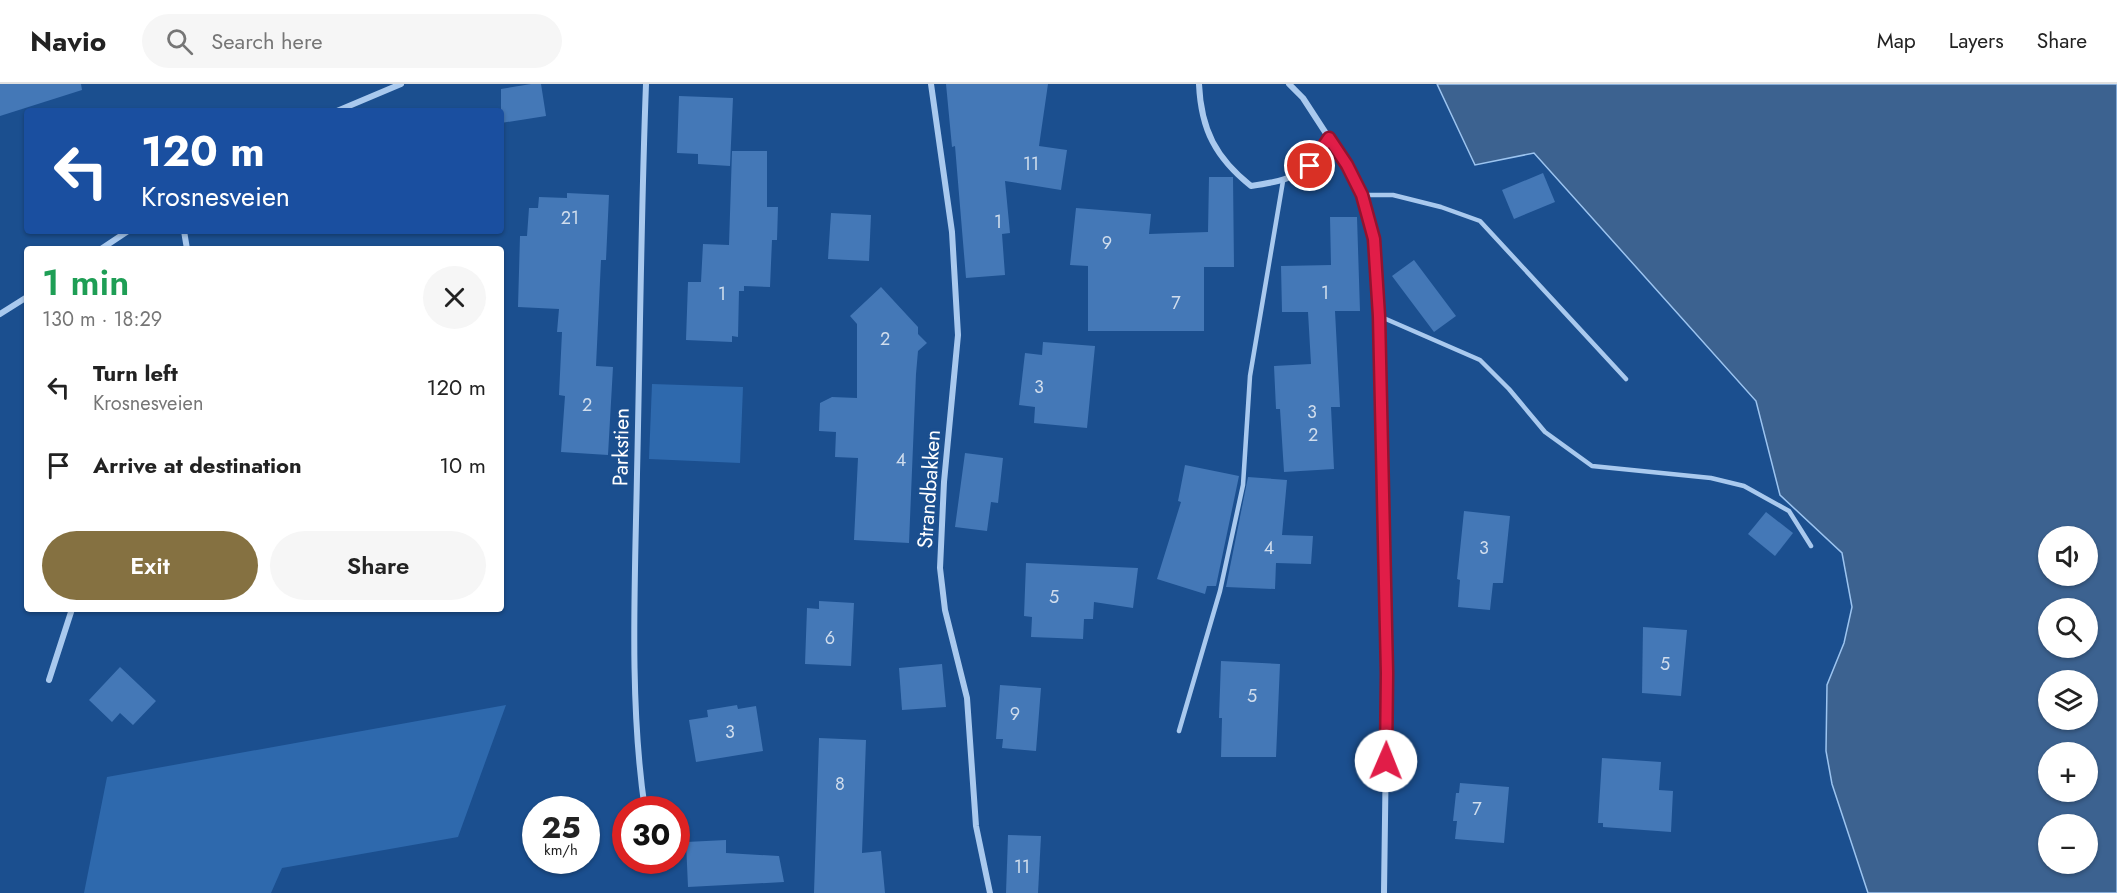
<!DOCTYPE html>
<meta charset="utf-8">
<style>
:root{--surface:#fff;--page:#f6f6f6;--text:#222;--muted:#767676;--line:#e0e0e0;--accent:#857141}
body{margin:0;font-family:Jost,sans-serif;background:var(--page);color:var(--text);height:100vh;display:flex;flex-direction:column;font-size:22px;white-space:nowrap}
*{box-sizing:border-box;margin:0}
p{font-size:20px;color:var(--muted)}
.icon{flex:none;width:33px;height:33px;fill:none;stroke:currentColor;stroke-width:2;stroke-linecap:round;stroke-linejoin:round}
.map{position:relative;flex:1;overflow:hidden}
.drawer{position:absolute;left:24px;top:162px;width:480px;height:366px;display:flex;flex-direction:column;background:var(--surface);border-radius:6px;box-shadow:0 2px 4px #0004}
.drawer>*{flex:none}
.hud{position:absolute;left:24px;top:24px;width:480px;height:126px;border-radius:6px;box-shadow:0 2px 4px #0004;background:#1a4fa0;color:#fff;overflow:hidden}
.fabs{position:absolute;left:2038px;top:442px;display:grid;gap:12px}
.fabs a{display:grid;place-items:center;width:60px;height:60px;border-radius:50%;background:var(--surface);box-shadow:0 2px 4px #0004;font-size:30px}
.speed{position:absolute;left:522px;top:712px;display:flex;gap:12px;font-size:30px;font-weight:700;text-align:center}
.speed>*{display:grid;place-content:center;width:78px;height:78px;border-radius:50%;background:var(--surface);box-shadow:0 2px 4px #0004;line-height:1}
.speed small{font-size:15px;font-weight:400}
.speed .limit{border:9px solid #d22;background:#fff;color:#111}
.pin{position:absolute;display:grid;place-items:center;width:51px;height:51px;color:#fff;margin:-26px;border:3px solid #fff;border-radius:50%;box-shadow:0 2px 6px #0007}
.me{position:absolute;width:66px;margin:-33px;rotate:1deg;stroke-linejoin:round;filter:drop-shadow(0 0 4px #0008)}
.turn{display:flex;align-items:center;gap:21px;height:126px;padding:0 18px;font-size:27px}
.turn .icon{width:78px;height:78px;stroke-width:2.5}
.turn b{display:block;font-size:42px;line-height:51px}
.round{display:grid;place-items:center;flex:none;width:63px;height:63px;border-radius:32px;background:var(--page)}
.summary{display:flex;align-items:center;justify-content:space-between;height:102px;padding:0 18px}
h1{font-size:36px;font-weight:600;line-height:45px;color:#1e9e55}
.action{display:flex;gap:12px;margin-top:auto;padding:12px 18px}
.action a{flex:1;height:69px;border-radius:36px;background:var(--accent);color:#fff;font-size:24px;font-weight:600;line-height:69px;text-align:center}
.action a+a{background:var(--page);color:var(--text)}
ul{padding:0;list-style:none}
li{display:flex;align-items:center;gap:18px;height:78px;padding:0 18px}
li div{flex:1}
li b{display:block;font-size:22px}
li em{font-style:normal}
header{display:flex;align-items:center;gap:36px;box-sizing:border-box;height:84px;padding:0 30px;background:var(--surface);border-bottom:2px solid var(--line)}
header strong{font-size:28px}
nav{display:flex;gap:33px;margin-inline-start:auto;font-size:21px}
.search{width:420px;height:54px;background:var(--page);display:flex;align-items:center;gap:15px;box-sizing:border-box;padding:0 21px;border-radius:33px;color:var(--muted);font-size:22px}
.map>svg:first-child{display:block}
.green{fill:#2e69ad}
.water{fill:#3c6290;stroke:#9cc4f0;stroke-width:1.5;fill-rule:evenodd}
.building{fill:#4478b7}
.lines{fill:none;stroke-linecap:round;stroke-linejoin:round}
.lane{stroke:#a9c9ee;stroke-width:4.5}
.street{stroke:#a9c9ee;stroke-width:6}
.route-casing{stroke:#92132f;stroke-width:15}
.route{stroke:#e11d48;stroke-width:10}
.labels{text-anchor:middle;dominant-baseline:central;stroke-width:6;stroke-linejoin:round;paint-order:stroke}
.number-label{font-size:18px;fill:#d0dded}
.street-label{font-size:21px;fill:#fff;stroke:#1b4f8f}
</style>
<header>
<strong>Navio</strong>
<div class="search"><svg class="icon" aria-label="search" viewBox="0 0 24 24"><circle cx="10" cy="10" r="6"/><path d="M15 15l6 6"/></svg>Search here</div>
<nav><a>Map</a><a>Layers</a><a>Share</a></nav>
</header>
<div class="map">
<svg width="2117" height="809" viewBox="0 0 2117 809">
<rect width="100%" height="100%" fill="#1b4f8f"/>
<g class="green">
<path d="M652 300 743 303 740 379 649 375Z"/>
<path d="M506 621 458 753 282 784 271 809H84L107 693Z"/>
</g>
<path class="water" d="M1437 0H2117V809H1868L1832 700 1826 667 1827 601 1844 559 1852 523 1842 469 1780 411 1756 317 1534 69 1475 81ZM2049 453H2088V492H2049ZM2049 525H2088V564H2049ZM2049 597H2088V636H2049ZM2049 669H2088V708H2049ZM2049 741H2088V780H2049Z"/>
<g class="building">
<path d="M0 0H81L82 6 0 32Z"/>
<path d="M531 0H541L546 32 501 39V5Z"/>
<path d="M946 0H1048L1039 62 1067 66 1061 106 1005 97 1010 149 1002 150 1005 191 966 194 955 62 952 63Z"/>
<path d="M679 12 733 14 730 82 698 80V70L677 69Z"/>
<path d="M732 67H767V123H778L777 156H772L770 203 744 202V207H739L738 253 732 252V258L686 256 688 198H701L703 160 729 161Z"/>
<path d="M1543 89 1555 118 1514 135 1502 106Z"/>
<path d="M1209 93H1233L1234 183H1204V247H1088V182L1070 181 1076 124 1151 130 1149 150 1208 148Z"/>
<path d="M567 109 609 111 606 176H601L596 282 613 283 608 371 561 368 565 312 559 311 562 248H557L559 225 518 223 520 152H527L529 124H538L539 113 567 114Z"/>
<path d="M831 129 871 131 869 177 828 175Z"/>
<path d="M1330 133H1357L1360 227H1335L1340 323H1331L1334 385 1284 388 1280 325H1276L1274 282 1311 280 1308 228H1282L1281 182 1331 181Z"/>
<path d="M1414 176 1456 232 1434 248 1392 192Z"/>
<path d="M881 203 918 243V250L927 259 918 267 916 290 909 459 854 456 858 374 835 373 836 348 819 347 820 319 832 313 857 314V240L850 232Z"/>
<path d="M1043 258 1095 262 1087 344 1034 339 1035 323 1019 321 1025 269 1042 271Z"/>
<path d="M965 369 1003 374 998 419 991 418 987 447 955 443Z"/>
<path d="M1185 381 1239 392 1216 502H1207L1205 510 1157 495 1181 418 1178 417Z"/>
<path d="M1248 393 1287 396 1282 451 1313 452 1311 480 1276 479 1275 505 1226 503Z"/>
<path d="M1464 427 1510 432 1503 499H1493L1490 526 1458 523 1460 496 1457 495Z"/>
<path d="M1766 428 1793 449 1775 472 1748 450Z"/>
<path d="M1026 479 1138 484 1133 524 1094 518 1093 535H1084L1083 555 1031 553 1032 533 1024 532Z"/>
<path d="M819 517 854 519 851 582 805 580 807 524 819 525Z"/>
<path d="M1643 543 1687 546 1681 612 1642 609Z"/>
<path d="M1221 577 1280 580 1276 673H1221L1222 634H1219Z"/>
<path d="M942 580 946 623 902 626 899 584Z"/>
<path d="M120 583 156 617 133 641 120 629 112 638 89 616Z"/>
<path d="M1000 601 1041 604 1036 667 1002 664 1003 655H996Z"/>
<path d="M737 621 738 625 756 622 763 667 696 678 689 636 708 633 707 626Z"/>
<path d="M819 654 866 656 862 769 881 767 885 809H814Z"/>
<path d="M1602 674 1661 678 1659 706 1673 707 1671 748 1603 743V739H1598Z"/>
<path d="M1460 699 1509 703 1504 759 1455 755 1457 737H1453L1456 709H1459Z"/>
<path d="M1008 751 1041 752 1038 809H1006Z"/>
<path d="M726 756V769L779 772 784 798 688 803 686 758Z"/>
</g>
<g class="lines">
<g class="lane">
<path d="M1362 111H1393L1441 123 1480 137 1626 295"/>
<path d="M1379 232 1480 276 1509 305 1545 348 1592 382 1711 394 1744 402 1789 427 1811 462"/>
<path d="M1179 647 1220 507 1243 401 1250 292 1283 97"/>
</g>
<g class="street">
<path d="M931 0 952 148 958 251 944 398 940 484 945 526 967 614 976 742 990 809"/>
<path d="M1199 0C1201 46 1216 74 1251 102 1296 95 1303 92 1329 54L1303 14 1289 0"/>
<path d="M337 27 401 0"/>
<path d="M1329 54 1347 81 1362 111 1374 155 1379 232 1387 589 1384 809"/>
<path d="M184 147 187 165"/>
<path d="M101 165 128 147"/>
<path d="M0 230 27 213"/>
<path d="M49 596 72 525"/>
<path d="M645 726C629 619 635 499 637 390 640 260 641 130 646 0"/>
</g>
</g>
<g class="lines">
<defs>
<path id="route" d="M1310 82 1329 54 1347 81 1362 111 1374 155 1379 232 1387 589 1386 677"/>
</defs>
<use href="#route" class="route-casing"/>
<use href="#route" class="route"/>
</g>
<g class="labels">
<g class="number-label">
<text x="1031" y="80">11</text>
<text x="570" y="134">21</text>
<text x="998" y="138">1</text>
<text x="1107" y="159">9</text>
<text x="1325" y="209">1</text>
<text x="722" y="210">1</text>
<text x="1176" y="219">7</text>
<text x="885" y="255">2</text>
<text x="1039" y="303">3</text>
<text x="587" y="321">2</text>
<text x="1312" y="328">3</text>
<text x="1313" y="351">2</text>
<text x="901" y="376">4</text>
<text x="1269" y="464">4</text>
<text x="1484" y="464">3</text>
<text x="1054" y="513">5</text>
<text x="830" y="554">6</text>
<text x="1665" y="580">5</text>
<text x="1252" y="612">5</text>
<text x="1015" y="630">9</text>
<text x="730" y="648">3</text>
<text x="840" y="700">8</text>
<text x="1477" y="725">7</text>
<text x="1022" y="783">11</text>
</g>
<g class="street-label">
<text transform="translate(621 363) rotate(-89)">Parkstien</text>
<text transform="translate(929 405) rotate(-86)">Strandbakken</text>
</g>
</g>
</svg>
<div class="fabs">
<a><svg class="icon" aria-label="sound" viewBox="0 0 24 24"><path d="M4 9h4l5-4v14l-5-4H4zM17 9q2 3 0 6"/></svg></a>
<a><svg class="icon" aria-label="search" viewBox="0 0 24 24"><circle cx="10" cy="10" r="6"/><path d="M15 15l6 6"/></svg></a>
<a><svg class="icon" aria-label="layers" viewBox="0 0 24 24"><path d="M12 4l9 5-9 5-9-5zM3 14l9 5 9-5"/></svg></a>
<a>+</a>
<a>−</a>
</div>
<div class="speed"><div>25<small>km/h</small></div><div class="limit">30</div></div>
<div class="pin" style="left:1310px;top:82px;background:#d93025"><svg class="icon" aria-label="arrive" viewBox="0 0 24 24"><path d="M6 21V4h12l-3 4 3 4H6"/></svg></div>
<svg class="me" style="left:1386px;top:677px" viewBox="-20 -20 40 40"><circle r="19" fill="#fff"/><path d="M0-13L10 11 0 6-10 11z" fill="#e11d48"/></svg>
<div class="hud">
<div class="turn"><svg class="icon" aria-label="left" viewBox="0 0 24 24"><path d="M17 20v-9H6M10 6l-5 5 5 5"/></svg><div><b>120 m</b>Krosnesveien</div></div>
</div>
<section class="drawer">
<div class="summary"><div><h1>1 min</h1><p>130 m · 18:29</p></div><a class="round"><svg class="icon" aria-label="close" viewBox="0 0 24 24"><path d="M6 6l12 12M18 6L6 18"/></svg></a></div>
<ul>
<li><svg class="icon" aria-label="left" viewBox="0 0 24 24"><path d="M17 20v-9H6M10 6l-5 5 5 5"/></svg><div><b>Turn left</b><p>Krosnesveien</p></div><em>120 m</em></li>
<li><svg class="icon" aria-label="arrive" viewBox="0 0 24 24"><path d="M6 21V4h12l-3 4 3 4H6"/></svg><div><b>Arrive at destination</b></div><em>10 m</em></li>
</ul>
<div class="action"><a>Exit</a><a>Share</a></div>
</section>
</div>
